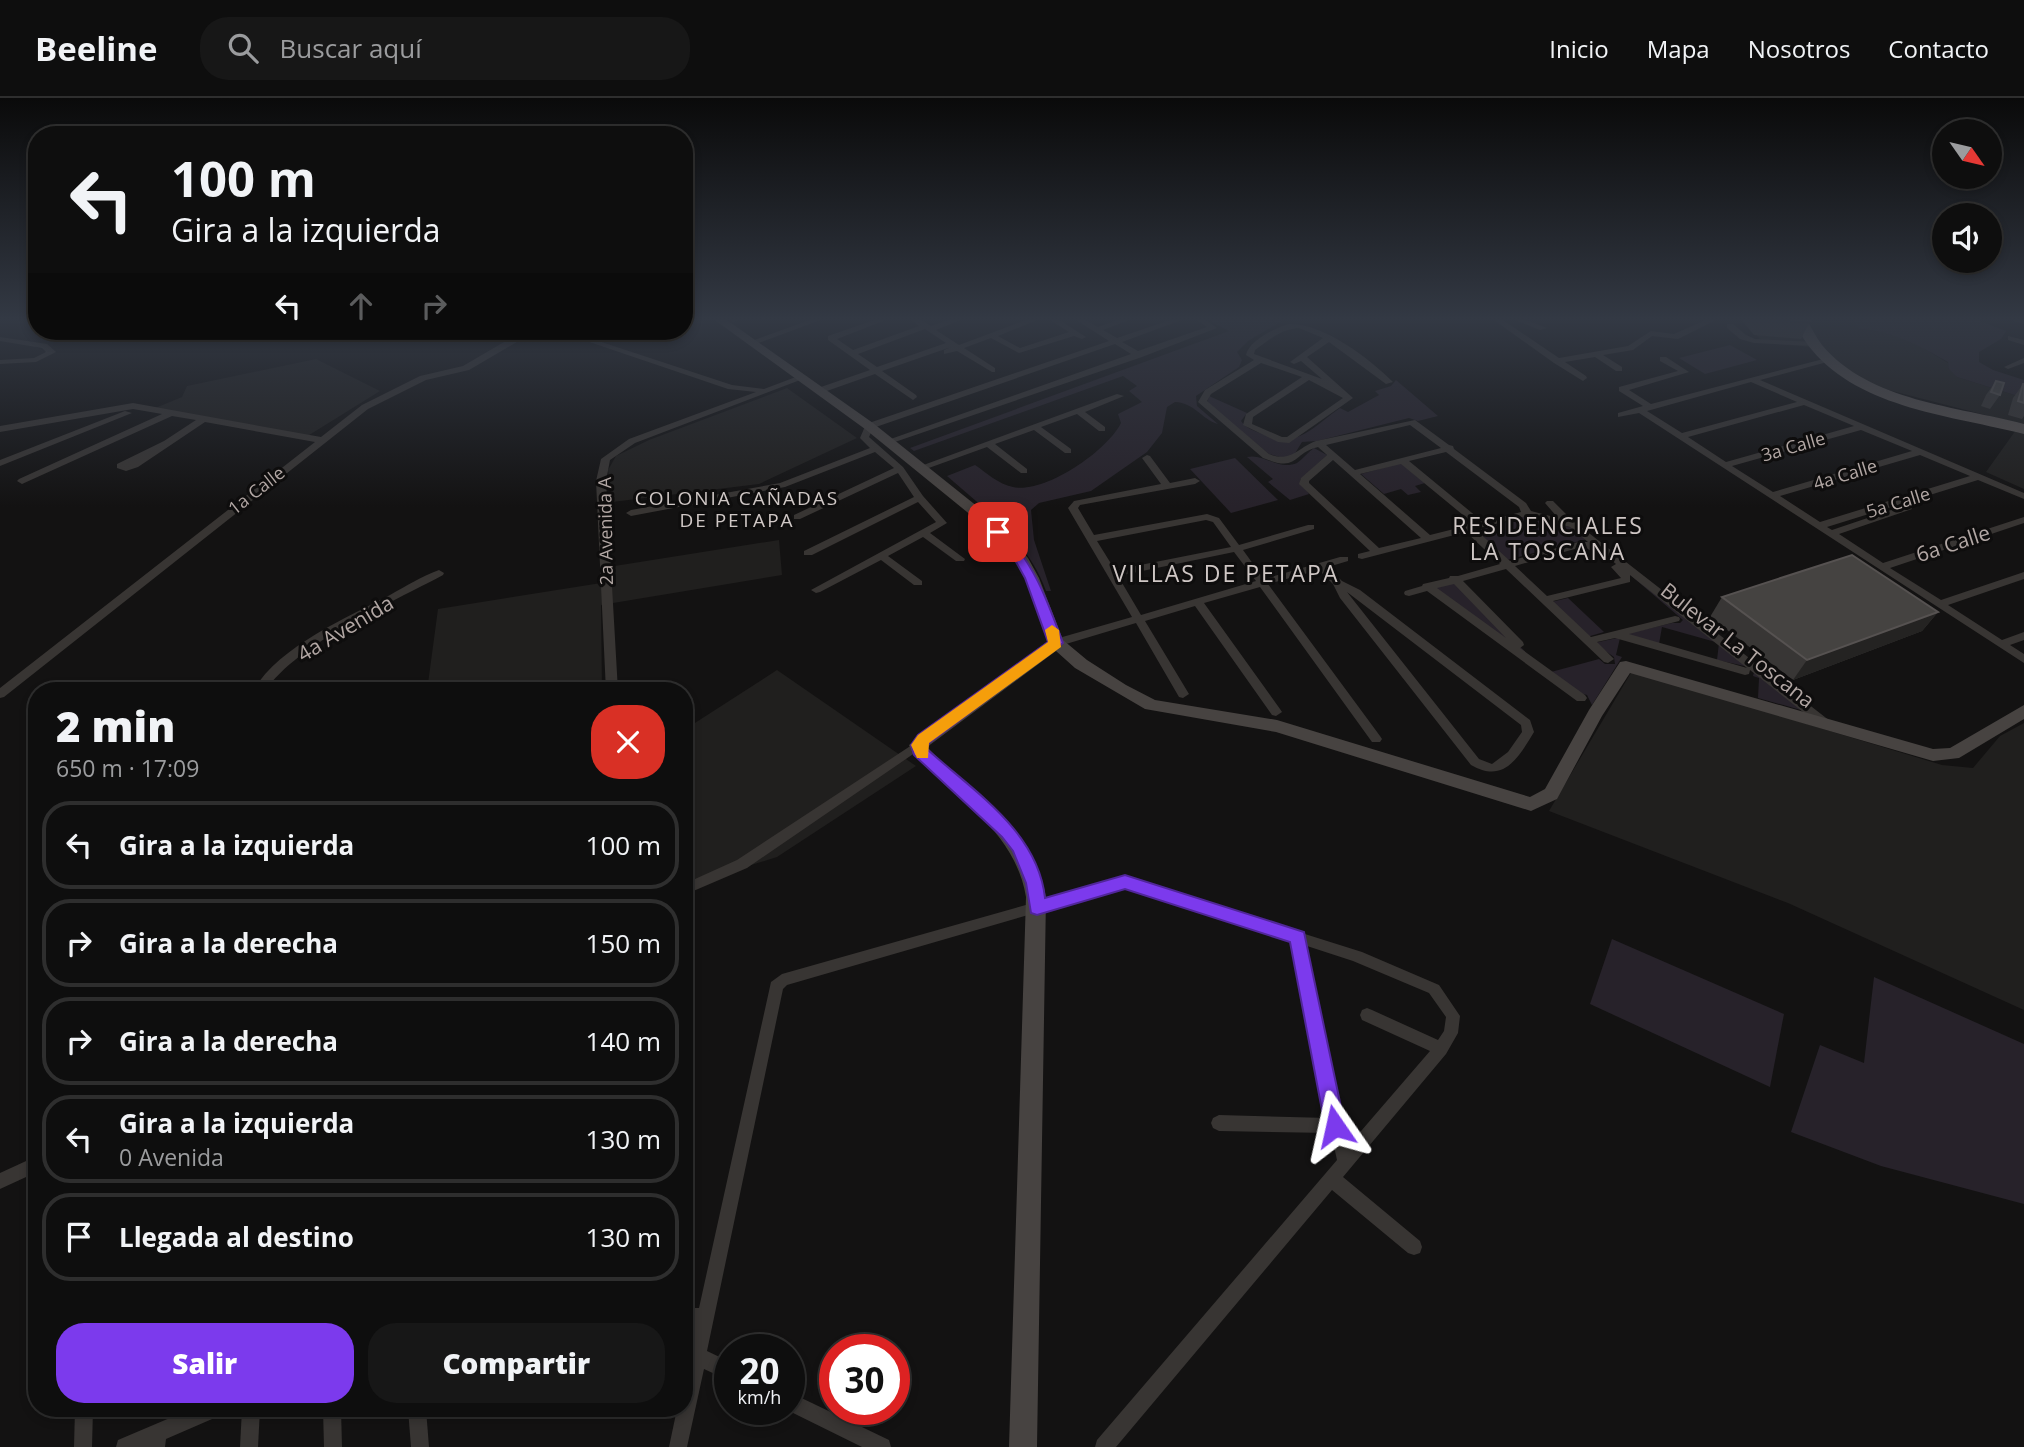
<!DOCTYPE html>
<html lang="es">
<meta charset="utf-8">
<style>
:root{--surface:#0e0e0e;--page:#171717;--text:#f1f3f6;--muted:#9b9c9e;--line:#2e2e2e;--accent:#7c3aed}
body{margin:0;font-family:"Open Sans",sans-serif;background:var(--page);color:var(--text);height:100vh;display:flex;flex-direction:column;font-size:26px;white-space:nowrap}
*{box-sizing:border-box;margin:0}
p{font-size:23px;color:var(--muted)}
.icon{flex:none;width:38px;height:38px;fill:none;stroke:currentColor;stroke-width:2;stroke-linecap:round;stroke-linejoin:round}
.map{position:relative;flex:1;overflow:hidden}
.drawer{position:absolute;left:28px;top:584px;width:665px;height:735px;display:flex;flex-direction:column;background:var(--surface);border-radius:28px;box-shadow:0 4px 10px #0003,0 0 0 2px var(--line)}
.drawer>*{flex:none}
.banner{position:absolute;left:28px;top:28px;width:665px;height:214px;border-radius:28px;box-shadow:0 4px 10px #0003,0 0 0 2px var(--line);background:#0e0e0e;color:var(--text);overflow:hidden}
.needle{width:46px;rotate:124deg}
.fabs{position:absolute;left:1932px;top:21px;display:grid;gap:14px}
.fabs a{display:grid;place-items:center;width:70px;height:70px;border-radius:50%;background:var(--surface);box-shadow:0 4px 10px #0003,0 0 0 2px var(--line);font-size:35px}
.speed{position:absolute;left:714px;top:1236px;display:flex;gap:14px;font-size:35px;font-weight:700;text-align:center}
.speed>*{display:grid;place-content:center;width:91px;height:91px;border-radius:50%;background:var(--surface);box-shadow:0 4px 10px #0003,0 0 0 2px var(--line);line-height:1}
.speed small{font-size:18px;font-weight:400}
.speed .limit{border:10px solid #d22;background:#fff;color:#111}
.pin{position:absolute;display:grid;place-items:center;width:60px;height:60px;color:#fff;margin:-30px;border-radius:14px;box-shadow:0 4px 10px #0006}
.me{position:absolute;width:77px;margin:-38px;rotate:349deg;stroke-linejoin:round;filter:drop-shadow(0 0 5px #0008)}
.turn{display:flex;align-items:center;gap:24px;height:147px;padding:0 28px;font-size:32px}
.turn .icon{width:91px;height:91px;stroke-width:2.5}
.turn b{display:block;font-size:49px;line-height:60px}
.lanes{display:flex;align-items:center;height:66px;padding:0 28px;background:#0003;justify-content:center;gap:35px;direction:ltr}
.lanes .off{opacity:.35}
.round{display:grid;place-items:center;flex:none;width:74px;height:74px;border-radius:28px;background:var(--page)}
.head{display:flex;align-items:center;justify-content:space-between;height:119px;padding:0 28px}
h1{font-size:42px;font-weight:800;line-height:52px}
.cta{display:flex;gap:14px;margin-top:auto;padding:14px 28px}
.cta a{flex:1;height:80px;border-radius:28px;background:var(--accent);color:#fff;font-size:28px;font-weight:800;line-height:80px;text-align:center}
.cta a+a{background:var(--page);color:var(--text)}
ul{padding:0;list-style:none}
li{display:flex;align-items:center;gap:21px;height:88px;margin:0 14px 10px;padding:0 14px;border:4px solid var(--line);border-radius:28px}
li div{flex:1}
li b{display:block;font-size:26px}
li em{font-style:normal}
header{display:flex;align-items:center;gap:42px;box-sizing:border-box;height:98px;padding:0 35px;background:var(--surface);border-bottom:2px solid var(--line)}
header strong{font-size:33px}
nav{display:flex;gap:38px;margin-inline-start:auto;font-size:24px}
.search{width:490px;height:63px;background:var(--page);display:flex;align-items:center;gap:18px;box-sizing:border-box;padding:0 24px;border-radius:28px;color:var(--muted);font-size:26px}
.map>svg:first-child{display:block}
.built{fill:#201f1e}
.green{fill:#27222a}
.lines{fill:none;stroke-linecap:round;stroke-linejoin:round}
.street{fill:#383533;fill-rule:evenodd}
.secondary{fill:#474341;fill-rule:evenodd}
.primary{fill:#56514f;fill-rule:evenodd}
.wall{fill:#383635}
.shaded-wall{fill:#242322}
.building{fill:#454341;stroke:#565251;stroke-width:2}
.route{fill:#7c3aed;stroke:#51269a;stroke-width:2}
.slow{fill:#f59e0b}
.labels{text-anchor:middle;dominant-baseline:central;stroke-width:6;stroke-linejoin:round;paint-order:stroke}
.far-street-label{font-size:18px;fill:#b2a7a4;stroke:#0e0d0d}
.far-neighbourhood-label{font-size:19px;letter-spacing:2px;fill:#cfc7c5;stroke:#0e0d0d}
.street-label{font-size:21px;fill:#b2a7a4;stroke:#0e0d0d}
.neighbourhood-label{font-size:23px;letter-spacing:2px;fill:#cfc7c5;stroke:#0e0d0d}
</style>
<header>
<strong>Beeline</strong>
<div class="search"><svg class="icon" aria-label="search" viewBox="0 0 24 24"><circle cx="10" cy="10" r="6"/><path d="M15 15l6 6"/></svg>Buscar aquí</div>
<nav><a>Inicio</a><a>Mapa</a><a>Nosotros</a><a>Contacto</a></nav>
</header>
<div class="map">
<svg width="2024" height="1349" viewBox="0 0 2024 1349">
<rect width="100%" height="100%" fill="#131212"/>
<g class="built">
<path d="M1740 220H1853L1859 231 1890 235 1910 242 1948 265 1957 279 2024 300V327L1873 288 1811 249 1764 245Z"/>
<path d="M316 261 380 293 306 339 148 313 182 299 187 288Z"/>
<path d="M787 290 857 340 759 386 612 404 608 372 616 358 649 342Z"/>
<path d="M2016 332 2024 335V391L1986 374Z"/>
<path d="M779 442 782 477 601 507 602 593H427L438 511 601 485 602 470Z"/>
<path d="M777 572 916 668 777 759 684 788V632Z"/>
<path d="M1632 573 1942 667 1973 670 2000 638 2024 625V912L1788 805 1549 713Z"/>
</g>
<g class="green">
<path d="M1204 220H1287L1248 243 1237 254 1242 262 1239 269 1196 298 1197 308 1218 326C1201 321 1195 305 1175 304L1167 309 1162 335 1147 354 1091 393 1039 405 1031 412 1034 442 1051 493H1046C1028 443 986 412 947 378L975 367C987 375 998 386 1013 389 1045 396 1107 353 1121 325L1118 316 1142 304 1129 293 1137 288 1123 278 914 353 910 350 1229 233Z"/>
<path d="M1853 220H1983L1980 223 2006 233 2001 241 1979 254V264L1993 272 2024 282V300L1957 279 1949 271 1948 264C1918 247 1893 233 1859 231Z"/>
<path d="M1730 247 1757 262 1705 276 1679 260Z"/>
<path d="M1396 282 1438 318 1418 323 1409 320 1317 343 1302 344 1294 357 1283 360 1269 356 1207 305 1209 298 1247 315 1241 323C1246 330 1252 332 1260 335 1297 352 1310 331 1340 310L1348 314 1379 297 1375 293 1391 288Z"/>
<path d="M1314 350 1327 357 1300 382 1309 396 1290 402 1268 384 1273 381 1247 359C1264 355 1278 373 1297 365 1303 361 1308 354 1314 350Z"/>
<path d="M1235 360 1278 402 1231 415 1190 371Z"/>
<path d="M1401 365 1425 385 1415 388 1421 394 1408 397 1401 391 1384 396 1361 376Z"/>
<path d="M1526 418 1574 430 1808 614 1758 600 1759 580 1753 578 1754 574 1749 569 1717 562 1719 545 1662 529 1659 546 1625 536 1672 525H1680L1683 522 1588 441 1507 462 1476 433Z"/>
<path d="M1454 480 1541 570 1427 488Z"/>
<path d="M1568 500 1604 534 1587 539 1551 504Z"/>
<path d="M1617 540H1620L1616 557 1622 559 1592 607 1587 597 1576 594 1551 574 1599 561 1605 566H1615L1614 559 1594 545Z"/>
<path d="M1612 841 1784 916 1770 989 1590 906Z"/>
<path d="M1874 879 2024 946V1106L1881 1068 1791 1034 1820 947 1864 965Z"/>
</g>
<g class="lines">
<g class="street">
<path d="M732 220H744L733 224 729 222Z"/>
<path d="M815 220H826L753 247 746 245Z"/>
<path d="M880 220H891L837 241 853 252 919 228 909 220H918L931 228 954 220H965L936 232 959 247 1031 220H1042L998 238 1020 250 1069 234 1047 220H1056L1086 239 1082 241 1074 238 1019 255 991 240 964 250 995 270V274H992L957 253 944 256V252L951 249 882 273 916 297 917 299 913 302 875 276 824 294H818V290L870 272 828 242V238ZM925 231 946 245 877 269 858 256Z"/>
<path d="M1073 220H1082L1098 229 1123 220H1134L1103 232 1117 240 1176 220H1187L1122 244 1138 253 1207 229 1194 220H1203L1217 230 1142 259 892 345 885 343 1131 256 1115 246 873 330 869 339 903 369 923 398 947 425 930 435 965 461 964 463H956L923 439 888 458 922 483V487H914L881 462 820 494 816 495 811 492 936 424 918 404 812 457H804V453L914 399 898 375 800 421H794V417L894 370 875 354 785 389 631 418 626 415 631 412 780 385 870 350 860 340 866 326 1109 243Z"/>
<path d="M1491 220H1500L1559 260 1628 248 1651 233 1674 236 1710 220H1720L1678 241 1652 238 1633 252 1603 257 1622 269V273H1616L1595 259 1565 264 1586 278 1587 280 1583 283 1554 265Z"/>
<path d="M1510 220H1521L1547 230 1540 232Z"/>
<path d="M2010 220 2024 221V226L2011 222Z"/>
<path d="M1289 226C1323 225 1369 260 1393 284L1386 286 1329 244 1307 259 1353 300 1289 345 1278 344 1243 327 1246 316 1302 279 1261 265 1211 296 1207 303 1269 356C1291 365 1297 350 1316 343L1415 322 1449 347 1453 348 1454 351 1526 405 1531 413 1558 420 1545 405 1547 403H1553L1566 416 1567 422 1576 425 1830 623 1832 626 1830 629H1822L1750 572 1749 576 1745 577 1615 540 1597 544 1614 561 1608 565 1604 564 1506 471 1463 483 1523 544 1524 547 1520 550 1585 597 1587 600 1585 603H1577L1427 493 1409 498 1405 497 1404 495 1405 493 1422 488 1423 486 1449 480 1450 478H1458L1500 466 1466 434 1362 461 1358 460V456L1370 453 1299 386 1301 380 1327 357 1318 349C1292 355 1299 375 1263 360L1198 304 1205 292 1254 262 1246 257C1249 242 1275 230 1289 226ZM1299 230 1323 240 1290 264 1294 266 1301 263 1322 281 1254 256 1255 252C1269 242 1281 231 1299 230ZM1309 282 1343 300 1287 339H1282L1252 326 1253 319ZM1410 327 1441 350 1355 372 1326 347ZM1446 354 1519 409 1521 414 1483 424 1409 363ZM1333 362 1421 440 1379 450 1309 385V383ZM1401 366 1474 426H1463L1462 429 1430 437 1360 376ZM1527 418 1570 429 1588 444H1578L1510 463 1475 431ZM1578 450H1586L1600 458 1604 456 1616 466 1611 469 1621 480 1547 498 1515 468ZM1630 477 1747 570 1629 536 1679 523 1680 521 1679 519 1675 518 1591 539 1553 503 1630 484ZM1454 486 1506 540 1437 490Z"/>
<path d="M1727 226H1733L1746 237 1755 241 1815 244 1819 246 1815 248 1754 245 1740 241 1727 230Z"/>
<path d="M531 233H542L522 241 469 272 426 282 368 311 4 599 0 600V590L315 344 205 324 138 369 126 373 117 370V366L164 343 196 322 172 318 22 386 17 383 19 381 162 316 133 311 0 334V328L133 305 321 339 362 307 420 278 463 268 516 237Z"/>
<path d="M557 233H568L732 287 764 291 801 277 808 279 635 345 610 362 606 383 618 593H606L596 383 601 361 629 341 756 294 728 291Z"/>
<path d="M2008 238 2024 242V247L2008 242Z"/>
<path d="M0 239 47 246 56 254 36 264 0 266V262L34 260 46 254 42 250 0 243Z"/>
<path d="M1660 259H1666L1689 274 1629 292 1651 306 1831 259V263L1760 282 2024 395V401L1978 382 1827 429 1832 432 1906 407H1912V411L1839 436 1883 465 2024 419V425L1890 470 1941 502 2024 474V481L1948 507 2002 542 2024 534V542L2010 547 2024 556V565L1639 315 1618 319V315L1643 308 1619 293V289L1678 273 1660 263ZM1751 284 1797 304 1682 335 1647 313ZM1804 307 1854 328 1726 364 1688 339ZM1861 332 1912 353 1773 394 1732 368ZM1920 357 1970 378 1820 424 1780 398Z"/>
<path d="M2024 260V265L2008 271 2004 269Z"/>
<path d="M1117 296 1124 298 1085 314 1105 329V333H1099L1077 316 1041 329 1071 351V355H1065L1034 332 995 346 1027 371V375H1021L987 349 926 371 923 372 918 369Z"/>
<path d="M125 313 132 315 0 368V362Z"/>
<path d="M1147 357 1150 358 1170 385 1195 380 1200 383 1195 386 1080 407 1078 410 1094 437 1207 416 1219 420 1239 447 1308 427H1314V431L1243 452 1264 481 1340 459H1348V463L1328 469 1342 483 1360 492 1530 622 1534 634C1518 660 1504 686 1471 667L1340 500 1333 486 1319 472 1268 486 1380 638 1382 641 1380 644H1372L1260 489 1204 505 1280 611 1282 614 1276 618 1272 617 1195 508 1145 523 1189 596 1183 600 1179 599 1136 525 1056 549 1052 548 1051 545 1052 542 1132 519 1068 410 1074 403 1161 386 1142 360ZM1206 422 1213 424 1231 449 1115 472 1097 443ZM1234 454 1256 483 1141 517 1118 478ZM1347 494 1521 627 1522 634 1508 654 1492 666 1479 661Z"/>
<path d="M439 472 444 475 443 477C391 505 298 545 265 593H253C278 549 346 520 390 497 406 488 422 478 439 472Z"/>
<path d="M918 643 924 647 922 650 747 770 684 797V786L737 762Z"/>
<path d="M1125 779 1362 854 1439 887 1460 918 1458 935 1446 956 1343 1079 1420 1143 1422 1149 1420 1155 1414 1157 1408 1155 1332 1092 1116 1349H1095L1097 1342 1337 1062 1331 1035 1219 1033 1213 1030 1211 1025 1213 1020 1219 1017 1328 1020 1292 843 1125 789 787 887 783 891 707 1253 730 1264V1283L704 1271 687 1349H669L677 1311H684V1277L688 1261 686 1257 690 1250 695 1228H684V1210H699L771 884 782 876ZM1307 848 1353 863 1429 895 1446 919 1444 933 1438 942 1372 912 1367 910 1362 912 1360 917 1362 922 1430 953 1349 1047Z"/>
<path d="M37 1058V1074L0 1091V1075Z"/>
<path d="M789 1294 889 1342 891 1349H862L785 1311H789Z"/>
<path d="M75 1311H93L92 1349H74Z"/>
<path d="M191 1311H221L219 1318 166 1341 165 1349H116L118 1342Z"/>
<path d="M242 1311H260L258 1349H240Z"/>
<path d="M323 1311H341L342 1349H324Z"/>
<path d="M408 1311H426L429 1349H411Z"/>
</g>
<path class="secondary" d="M712 220H724L873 325 993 421 1028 460 1039 480 1063 542 1087 562 1126 587 1155 602 1277 622 1530 699 1545 691 1589 612 1620 564 1626 563 1933 651 1950 650 2024 607V621L1959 660 1933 663 1630 575 1602 618 1557 701 1531 713 1276 634 1145 611 1075 570 1056 553 927 649C974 699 1032 725 1046 799L1037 1349H1009L1026 799C1016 736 958 699 914 657L909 647 1048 543 1025 480 1015 462 983 427 865 331Z"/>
<path class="primary" d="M1792 220H1806C1811 229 1816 239 1822 247 1870 304 1957 308 2024 326V336C1954 318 1861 311 1812 252 1804 243 1798 231 1792 220Z"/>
</g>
<g class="wall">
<path d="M1740 220H1808L1810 223 1801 241 1754 237Z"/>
<path d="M1996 283 2000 297 1990 311 1981 308 1986 297Z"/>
<path d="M2023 286H2024V318L2022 321 2008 317 2013 300Z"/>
<path d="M1722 499 1938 514 1922 533 1793 582 1710 519Z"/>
</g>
<path class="shaded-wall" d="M1938 514 1922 533 1793 582 1807 562Z"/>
<g class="building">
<path d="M1774 220H1808L1810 223Z"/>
<path d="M1996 283 2004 285 2000 297 1991 294Z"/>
<path d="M2023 286H2024V305L2018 303Z"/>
<path d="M1852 457 1938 514 1807 562 1722 499Z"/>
</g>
<linearGradient id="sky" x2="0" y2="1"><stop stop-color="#0a0a0a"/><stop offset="0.54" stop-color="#333944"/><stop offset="1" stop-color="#333944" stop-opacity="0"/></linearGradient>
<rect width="2024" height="409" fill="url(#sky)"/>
<path class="route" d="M993 431H1002C1035 468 1046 499 1063 545L929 645 927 651C973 693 1038 733 1045 800L1125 777 1304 834 1345 1028 1342 1035 1335 1037 1328 1035 1325 1028 1290 844 1125 791 1037 817 1031 815 1026 785 1013 753 1002 739 914 657 911 647 918 637 1048 544 1025 480 1015 462 991 434Z"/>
<path class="slow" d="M1052 527 1059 532 1061 549 929 645 928 660H917L911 647 918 637 1048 544 1045 532Z"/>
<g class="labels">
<g class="far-street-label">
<text transform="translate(1793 348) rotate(-16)">3a Calle</text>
<text transform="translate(1845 376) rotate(-17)">4a Calle</text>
<text transform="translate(256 392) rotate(-38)">1a Calle</text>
<text transform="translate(1898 404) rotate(-17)">5a Calle</text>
<text transform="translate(605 433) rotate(-91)">2a Avenida A</text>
</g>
<g class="far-neighbourhood-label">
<text x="737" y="400">COLONIA CAÑADAS<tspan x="737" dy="22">DE PETAPA</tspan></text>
</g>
<g class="street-label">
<text transform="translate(1953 445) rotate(-18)">6a Calle</text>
<text transform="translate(345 530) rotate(-31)">4a Avenida</text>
<text transform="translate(1738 547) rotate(38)">Bulevar La Toscana</text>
</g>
<g class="neighbourhood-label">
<text x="1548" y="427">RESIDENCIALES<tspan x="1548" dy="26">LA TOSCANA</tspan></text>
<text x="1226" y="475">VILLAS DE PETAPA</text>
</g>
</g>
</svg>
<div class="fabs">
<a><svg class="needle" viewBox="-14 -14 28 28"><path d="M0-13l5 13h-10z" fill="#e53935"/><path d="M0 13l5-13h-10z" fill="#9b9c9e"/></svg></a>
<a><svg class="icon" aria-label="sound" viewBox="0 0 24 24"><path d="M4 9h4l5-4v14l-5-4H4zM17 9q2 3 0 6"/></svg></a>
</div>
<div class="speed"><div>20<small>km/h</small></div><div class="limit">30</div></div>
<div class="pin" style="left:998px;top:434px;background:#d93025"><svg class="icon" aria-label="arrive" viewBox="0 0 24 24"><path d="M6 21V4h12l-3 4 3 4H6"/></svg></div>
<svg class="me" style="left:1335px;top:1028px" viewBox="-20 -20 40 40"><path d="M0-17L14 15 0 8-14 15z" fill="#7c3aed" stroke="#fff" stroke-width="4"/></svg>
<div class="banner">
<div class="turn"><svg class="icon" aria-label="left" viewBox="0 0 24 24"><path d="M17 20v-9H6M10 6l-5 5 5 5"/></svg><div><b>100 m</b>Gira a la izquierda</div></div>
<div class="lanes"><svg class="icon" aria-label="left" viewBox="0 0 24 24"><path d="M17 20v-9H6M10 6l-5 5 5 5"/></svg><svg class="icon off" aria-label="ahead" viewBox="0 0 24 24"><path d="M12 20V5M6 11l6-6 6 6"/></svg><svg class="icon off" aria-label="right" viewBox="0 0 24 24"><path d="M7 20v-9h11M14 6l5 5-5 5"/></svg></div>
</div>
<section class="drawer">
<div class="head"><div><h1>2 min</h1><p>650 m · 17:09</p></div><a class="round" style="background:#d93025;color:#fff"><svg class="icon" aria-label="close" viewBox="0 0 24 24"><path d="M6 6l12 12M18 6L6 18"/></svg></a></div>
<ul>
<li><svg class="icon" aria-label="left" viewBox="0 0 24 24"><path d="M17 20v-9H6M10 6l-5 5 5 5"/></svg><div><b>Gira a la izquierda</b></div><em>100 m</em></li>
<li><svg class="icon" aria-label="right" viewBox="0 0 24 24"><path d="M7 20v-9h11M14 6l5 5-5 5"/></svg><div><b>Gira a la derecha</b></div><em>150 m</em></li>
<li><svg class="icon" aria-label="right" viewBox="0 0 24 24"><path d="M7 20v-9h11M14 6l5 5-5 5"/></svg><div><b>Gira a la derecha</b></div><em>140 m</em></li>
<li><svg class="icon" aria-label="left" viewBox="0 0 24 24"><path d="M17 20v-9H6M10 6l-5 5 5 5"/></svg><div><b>Gira a la izquierda</b><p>0 Avenida</p></div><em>130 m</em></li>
<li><svg class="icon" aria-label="arrive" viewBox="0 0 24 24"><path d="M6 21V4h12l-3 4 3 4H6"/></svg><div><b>Llegada al destino</b></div><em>130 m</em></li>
</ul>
<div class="cta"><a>Salir</a><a>Compartir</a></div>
</section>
</div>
